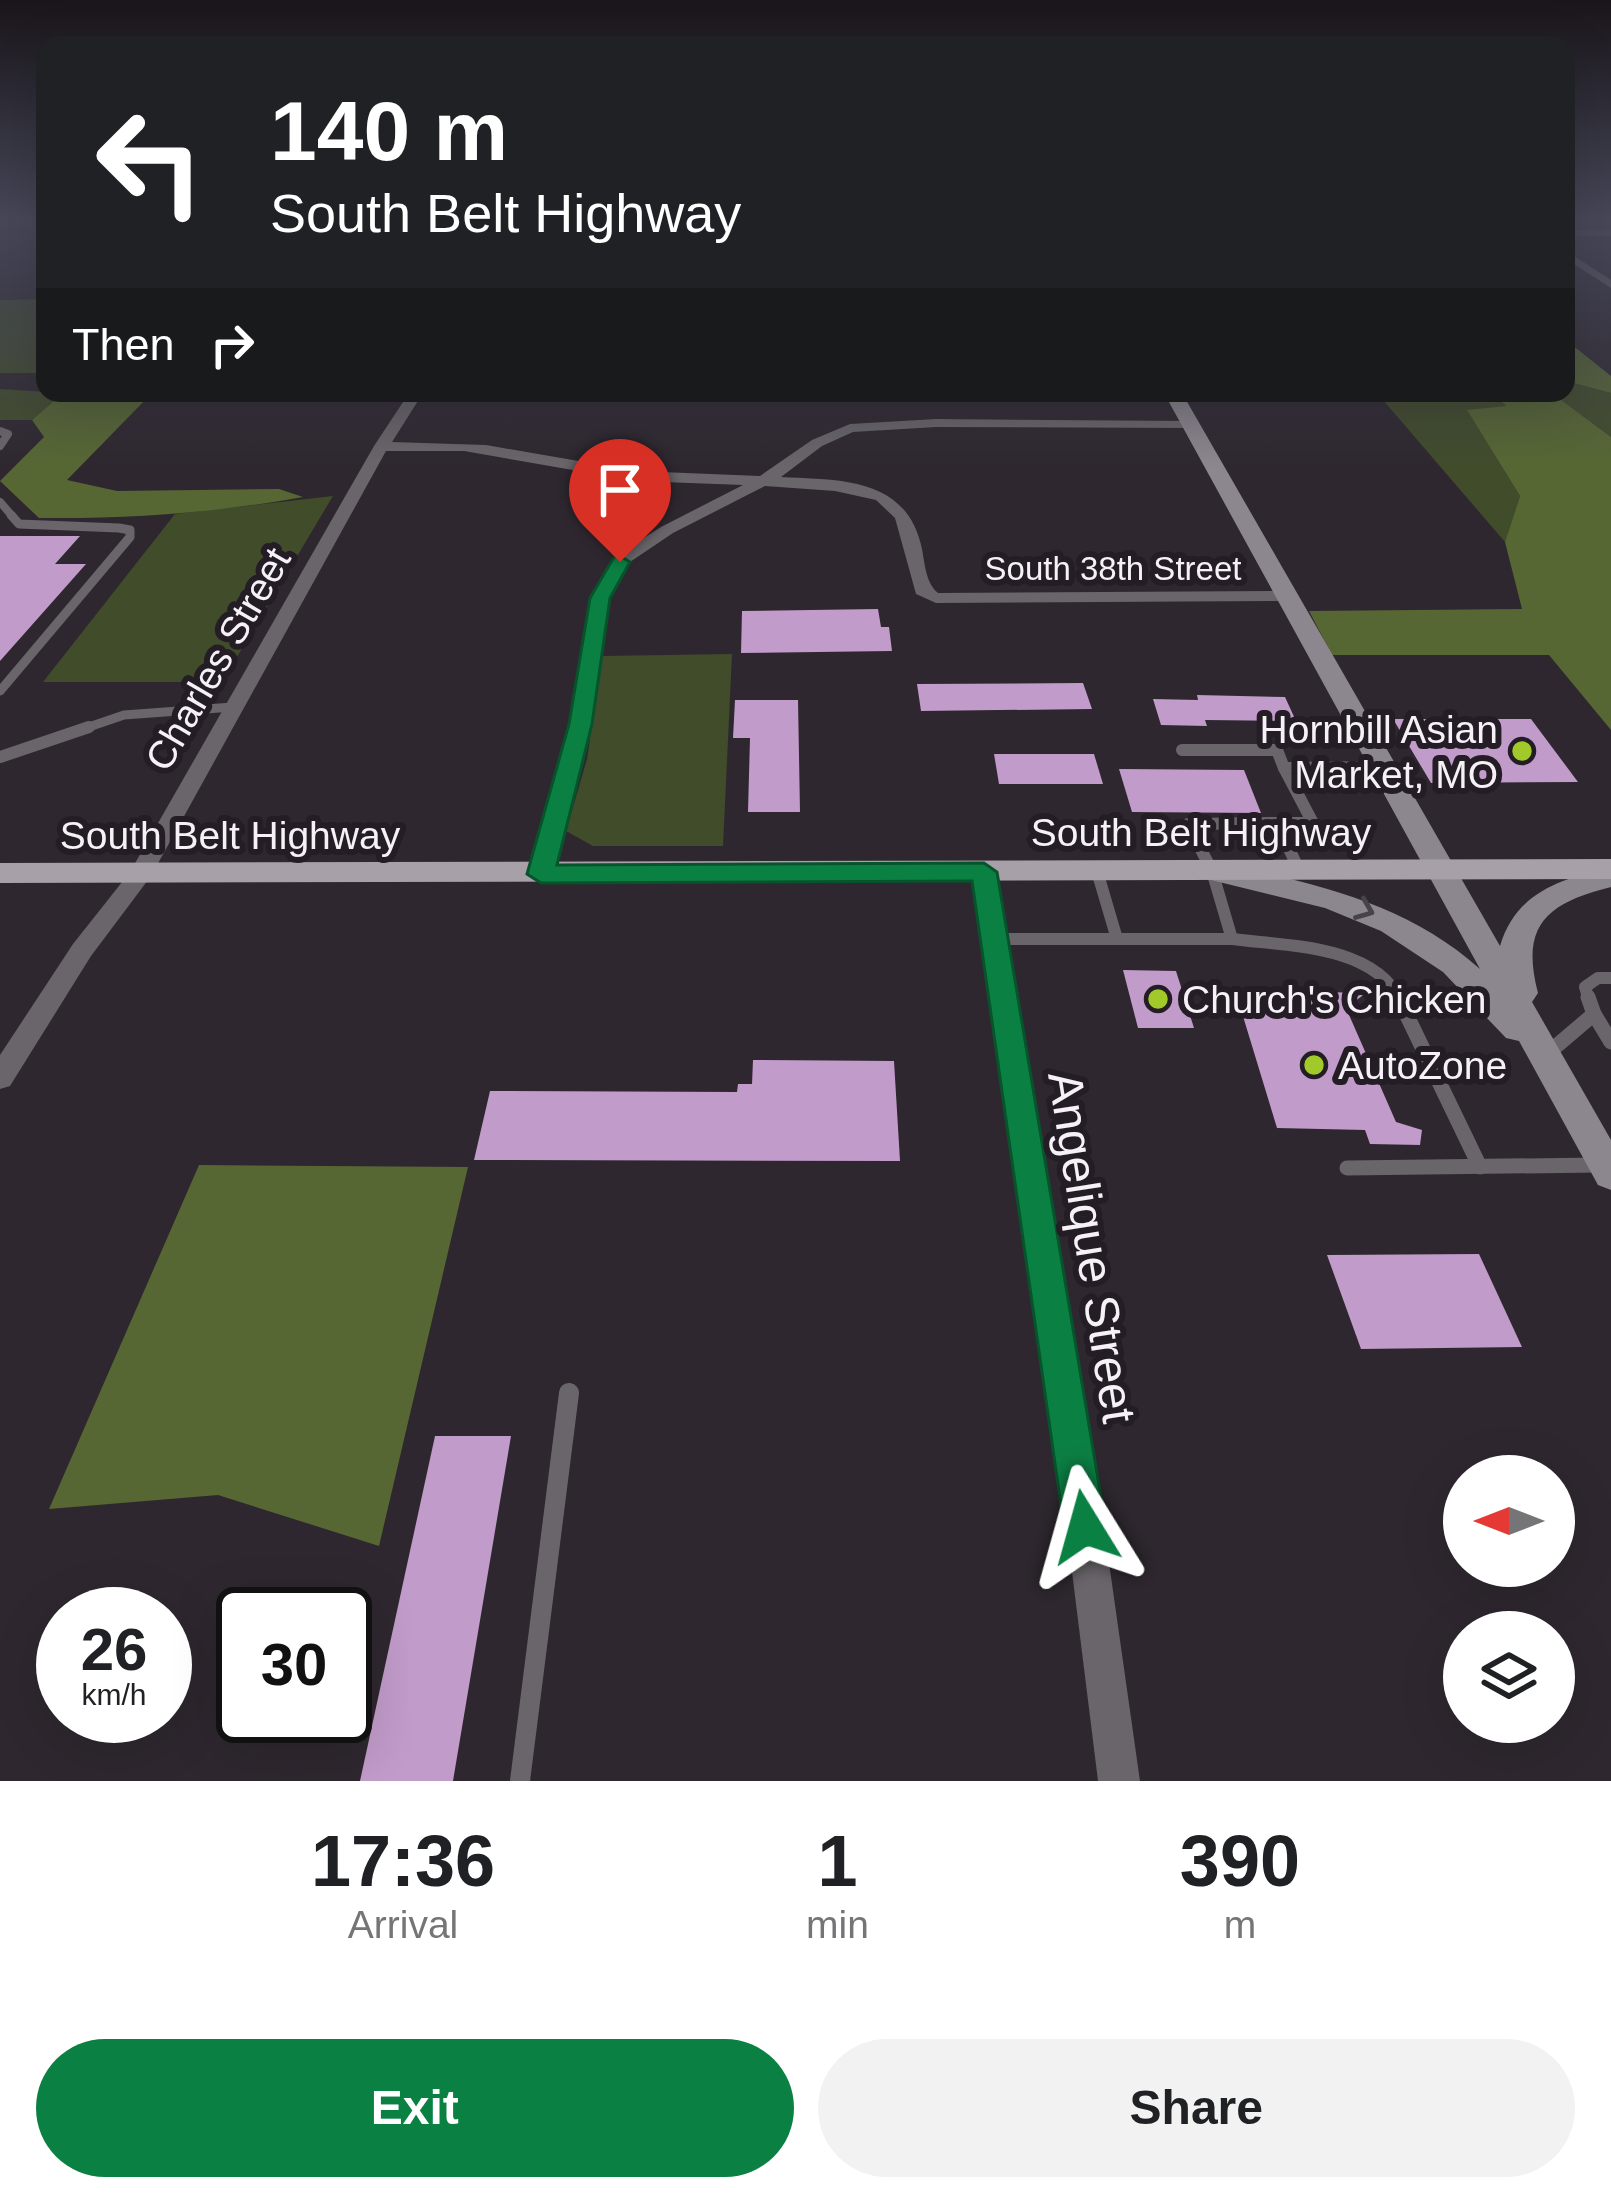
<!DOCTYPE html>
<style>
:root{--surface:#fff;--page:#f2f2f2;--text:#202124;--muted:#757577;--accent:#0b8043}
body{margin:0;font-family:Arial,sans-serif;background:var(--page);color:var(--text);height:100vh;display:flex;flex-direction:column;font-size:45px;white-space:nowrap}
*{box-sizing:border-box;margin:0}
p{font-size:39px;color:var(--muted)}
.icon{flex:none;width:66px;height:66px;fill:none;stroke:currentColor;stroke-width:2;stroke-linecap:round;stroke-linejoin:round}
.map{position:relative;height:1781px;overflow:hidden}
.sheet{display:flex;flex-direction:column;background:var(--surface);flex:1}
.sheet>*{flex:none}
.banner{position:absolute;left:36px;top:36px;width:1539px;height:366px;border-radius:24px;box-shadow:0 12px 48px #0002;background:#202124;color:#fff;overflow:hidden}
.needle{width:78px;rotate:270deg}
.fabs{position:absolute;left:1443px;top:1455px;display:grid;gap:24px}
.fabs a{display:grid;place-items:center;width:132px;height:132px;border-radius:50%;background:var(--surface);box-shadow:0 12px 48px #0002;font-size:60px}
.speed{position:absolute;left:36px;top:1587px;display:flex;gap:24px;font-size:60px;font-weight:700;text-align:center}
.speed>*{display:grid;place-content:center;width:156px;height:156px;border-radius:50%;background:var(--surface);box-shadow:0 12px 48px #0002;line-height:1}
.speed small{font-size:30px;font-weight:400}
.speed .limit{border:6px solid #111;border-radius:18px;background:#fff;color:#111}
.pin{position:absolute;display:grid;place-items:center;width:102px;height:102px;color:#fff;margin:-123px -51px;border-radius:50% 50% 50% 0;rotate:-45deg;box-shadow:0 0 12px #0007}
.pin .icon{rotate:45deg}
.me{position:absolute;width:132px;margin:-66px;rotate:352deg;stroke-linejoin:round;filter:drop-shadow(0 0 9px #0008)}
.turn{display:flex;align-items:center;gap:42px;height:252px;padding:0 36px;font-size:54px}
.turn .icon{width:156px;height:156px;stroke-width:2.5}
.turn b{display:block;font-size:84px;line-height:102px}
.then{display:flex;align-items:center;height:114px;padding:0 36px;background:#0003;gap:24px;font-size:45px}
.eta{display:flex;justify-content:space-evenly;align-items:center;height:204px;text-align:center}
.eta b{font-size:72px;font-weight:700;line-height:84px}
.action{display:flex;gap:24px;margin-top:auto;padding:24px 36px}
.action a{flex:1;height:138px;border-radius:72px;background:var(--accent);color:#fff;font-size:48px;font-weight:700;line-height:138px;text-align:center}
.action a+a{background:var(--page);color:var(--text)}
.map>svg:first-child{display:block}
.green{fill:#414c2b}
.forest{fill:#576733}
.building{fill:#c19bc9}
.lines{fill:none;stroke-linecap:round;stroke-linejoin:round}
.lane-far4{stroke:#69656a;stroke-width:8}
.lane-far3{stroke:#69656a;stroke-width:9}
.lane-far2{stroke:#69656a;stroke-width:12}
.lane-far1{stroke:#69656a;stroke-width:15}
.lane{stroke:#69656a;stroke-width:20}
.street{fill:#69656a;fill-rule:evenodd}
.secondary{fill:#8c878e;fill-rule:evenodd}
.primary{fill:#a8a0a9;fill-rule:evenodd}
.oneway{stroke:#48424a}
.route{fill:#0b8043;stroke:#07532c;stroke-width:3}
.poi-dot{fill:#a1c929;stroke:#241d26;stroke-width:4.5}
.labels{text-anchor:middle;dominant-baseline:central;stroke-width:12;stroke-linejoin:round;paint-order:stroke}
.far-street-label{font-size:33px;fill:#f5f1f6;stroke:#241d26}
.street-label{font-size:39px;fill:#f5f1f6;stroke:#241d26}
.poi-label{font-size:39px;fill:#f5f1f6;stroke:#241d26;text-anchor:start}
.near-street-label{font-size:48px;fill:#f5f1f6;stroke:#241d26}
</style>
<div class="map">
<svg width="1611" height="1781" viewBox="0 0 1611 1781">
<rect width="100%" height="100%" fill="#2e272f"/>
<g class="green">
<path d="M45 299V373H0V300Z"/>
<path d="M1566 381 1611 393V437L1552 393H1566Z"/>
<path d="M0 389 63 393 32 420H0Z"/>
<path d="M1377 393H1494L1508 406 1468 411 1520 496 1505 542Z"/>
<path d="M333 496 222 682H43L175 514Z"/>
<path d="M732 654 723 846H593L566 831 587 759 602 656Z"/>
</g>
<g class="forest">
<path d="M1566 340 1611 376V393L1566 381Z"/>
<path d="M63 393H152L67 480 117 491 279 489 303 497C215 513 128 519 39 518L0 481 44 437 32 420Z"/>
<path d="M1494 393H1552L1611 437V730L1549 655H1332L1309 611 1522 609 1505 542 1520 496 1467 410 1506 406Z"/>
<path d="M199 1165 468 1167 379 1546 218 1495 49 1509Z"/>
</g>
<g class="building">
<path d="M0 536H80L55 564H86L0 661Z"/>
<path d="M878 609 881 627H889L892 651 741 653 742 611Z"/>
<path d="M1083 683 1092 709 921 711 917 684Z"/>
<path d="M1197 695 1285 697 1296 721 1205 720 1207 726 1161 725 1153 699 1198 700Z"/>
<path d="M735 700H798L800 812H748L750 738H733Z"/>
<path d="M1393 719H1531L1578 782 1431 783Z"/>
<path d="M994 754H1094L1103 784H999Z"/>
<path d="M1119 769 1244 770 1261 813 1132 812Z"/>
<path d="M1123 970 1176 971 1194 1028H1138Z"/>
<path d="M1235 990 1366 993 1346 1008 1396 1122 1422 1130 1420 1145 1370 1144 1365 1130 1277 1128Z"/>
<path d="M753 1060 894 1061 900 1161 474 1160 490 1091 737 1092 738 1084H752Z"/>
<path d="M1479 1254 1522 1347 1361 1349 1327 1255Z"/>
<path d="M435 1436H511L453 1781H360Z"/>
</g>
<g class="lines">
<g class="lane-far4">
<path d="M0 431 8 434 0 446"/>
<path d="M0 502 14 518"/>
</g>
<g class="lane-far3">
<path d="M0 691 130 537V530L119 528 19 524 11 515"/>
<path d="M80 730 124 715 233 707"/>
</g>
<g class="lane-far2">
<path d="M1182 750H1277L1284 768"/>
<path d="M0 757 89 727"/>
<path d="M1277 823 1188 824 1212 871 1232 939C1284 946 1373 944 1400 1000"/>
<path d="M1299 870 1277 823H1313L1284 768 1383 767"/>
<path d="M1097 871 1117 939"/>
<path d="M996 939H1232"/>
<path d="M1589 1000 1585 987 1598 978H1611"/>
</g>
<g class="lane-far1">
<path d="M1398 997 1480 1167"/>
<path d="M1588 997 1594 1014"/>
<path d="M1547 1054 1594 1014 1611 1042"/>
<path d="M1347 1168 1599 1165"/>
</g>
<path class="lane" d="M520 1781 569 1393"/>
<g class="street">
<rect x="1566" y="230" width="45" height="6"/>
<path d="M1566 251 1611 280V288L1566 259Z"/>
<path d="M409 393H423L392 442 486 445 636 471 760 476 812 440 850 424 936 419 1191 421 1198 425 1196 428 936 427 853 432 822 446 781 477C841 480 907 477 922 549 925 565 926 583 938 593L1290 591 1299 596 1290 601 936 603 916 594 895 518 876 500 835 491 765 486 673 533 627 564 609 598 591 724 553 874 541 882 529 874 571 724 591 598 614 557 661 527 743 485 636 481 464 451H386L151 876 91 956 10 1086 0 1089V1055L73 944 130 872 374 446Z"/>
<path d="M984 864 996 872 1092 1443 1140 1781H1098L1056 1443 972 872Z"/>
</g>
<path class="secondary" d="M1164 393H1182L1500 946C1516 892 1561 879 1611 867V887C1547 903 1520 925 1538 993L1532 1002 1611 1140V1190L1598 1185 1519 1041 1506 1038 1443 972 1381 931 1325 908 1207 879 1202 872 1217 862C1312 883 1406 902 1480 969Z"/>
<path class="primary" d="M1611 859V879L0 883V863Z"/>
</g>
<defs><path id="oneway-chevron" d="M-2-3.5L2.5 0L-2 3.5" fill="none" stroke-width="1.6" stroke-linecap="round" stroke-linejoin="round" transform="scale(3)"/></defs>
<use class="oneway" href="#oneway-chevron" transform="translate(1365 910) rotate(22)"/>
<linearGradient id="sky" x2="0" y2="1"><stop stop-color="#19151a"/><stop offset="0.47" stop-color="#464758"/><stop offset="1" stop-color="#464758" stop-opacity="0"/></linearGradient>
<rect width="1611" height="468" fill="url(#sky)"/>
<path class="route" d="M620 556 630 562 610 598 592 724 557 865 984 863 997 872 1106 1527 1100 1542 1085 1549 1070 1542 1064 1527 972 881 541 883 527 874 569 724 590 598 614 557Z"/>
<g class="poi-dot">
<circle cx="1522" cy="751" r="12"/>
<circle cx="1158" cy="999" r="12"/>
<circle cx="1314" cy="1065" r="12"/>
</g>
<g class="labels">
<g class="far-street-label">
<text x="1113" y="568">South 38th Street</text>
</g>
<g class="street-label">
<text transform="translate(218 659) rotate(-60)">Charles Street</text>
<text x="1201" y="832">South Belt Highway</text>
<text x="230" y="835">South Belt Highway</text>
</g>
<g class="poi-label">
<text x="1498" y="729" text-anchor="end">Hornbill Asian<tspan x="1498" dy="45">Market, MO</tspan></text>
<text x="1182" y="999">Church's Chicken</text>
<text x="1338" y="1065">AutoZone</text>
</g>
<g class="near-street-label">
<text transform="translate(1092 1247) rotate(81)">Angelique Street</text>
</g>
</g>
</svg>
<div class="fabs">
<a><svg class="needle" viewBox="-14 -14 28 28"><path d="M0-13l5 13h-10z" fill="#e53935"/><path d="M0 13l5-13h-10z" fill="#757577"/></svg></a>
<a><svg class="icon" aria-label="layers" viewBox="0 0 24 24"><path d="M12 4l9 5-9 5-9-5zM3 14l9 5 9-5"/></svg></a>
</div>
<div class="speed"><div>26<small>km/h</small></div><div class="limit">30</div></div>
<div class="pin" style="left:620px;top:562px;background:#d93025"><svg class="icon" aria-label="arrive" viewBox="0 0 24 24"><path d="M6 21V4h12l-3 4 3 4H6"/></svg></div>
<svg class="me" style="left:1085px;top:1527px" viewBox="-20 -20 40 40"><path d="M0-17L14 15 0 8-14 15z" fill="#0b8043" stroke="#fff" stroke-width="4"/></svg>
<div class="banner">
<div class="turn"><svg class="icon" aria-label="left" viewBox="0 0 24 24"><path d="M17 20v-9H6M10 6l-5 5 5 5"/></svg><div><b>140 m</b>South Belt Highway</div></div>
<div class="then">Then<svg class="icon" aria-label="right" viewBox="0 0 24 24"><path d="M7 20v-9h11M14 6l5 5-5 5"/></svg></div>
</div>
</div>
<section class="sheet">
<div class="eta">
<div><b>17:36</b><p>Arrival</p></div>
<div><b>1</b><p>min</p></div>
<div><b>390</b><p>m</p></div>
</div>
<div class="action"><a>Exit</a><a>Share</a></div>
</section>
